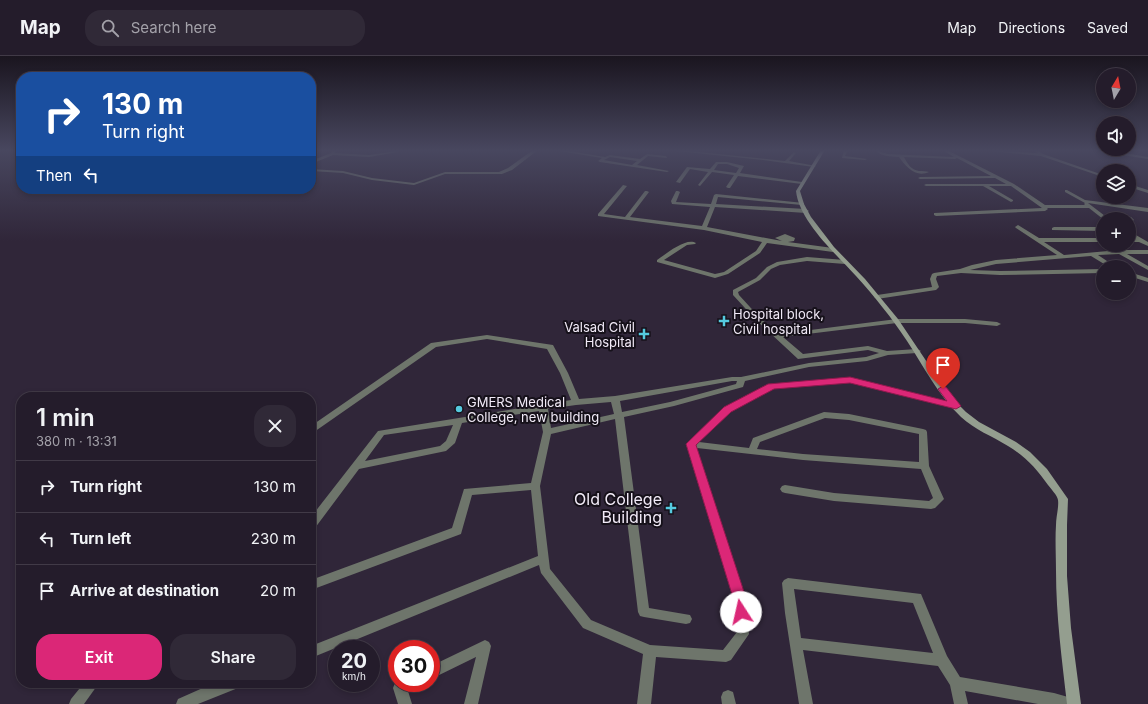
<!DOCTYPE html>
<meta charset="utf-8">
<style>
:root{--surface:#241c2b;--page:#302937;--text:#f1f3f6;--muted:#a3a1a9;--line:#413a47;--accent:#db2777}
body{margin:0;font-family:Inter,sans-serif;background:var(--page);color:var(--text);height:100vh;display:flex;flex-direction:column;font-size:15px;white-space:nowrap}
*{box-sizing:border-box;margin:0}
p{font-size:13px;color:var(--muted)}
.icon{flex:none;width:22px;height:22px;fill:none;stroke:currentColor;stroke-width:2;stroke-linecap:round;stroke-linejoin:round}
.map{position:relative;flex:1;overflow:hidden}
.side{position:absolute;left:16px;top:336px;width:300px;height:296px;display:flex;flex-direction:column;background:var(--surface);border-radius:16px;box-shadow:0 2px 6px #0003,0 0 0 1px var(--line)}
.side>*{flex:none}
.guide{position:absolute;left:16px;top:16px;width:300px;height:122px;border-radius:16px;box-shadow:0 2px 6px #0003,0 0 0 1px var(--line);background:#1a4fa0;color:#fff;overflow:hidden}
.needle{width:26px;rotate:10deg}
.buttons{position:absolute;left:1096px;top:12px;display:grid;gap:8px}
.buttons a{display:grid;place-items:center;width:40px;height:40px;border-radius:50%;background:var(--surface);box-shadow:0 2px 6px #0003,0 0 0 1px var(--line);font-size:20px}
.speed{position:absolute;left:328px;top:584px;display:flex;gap:8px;font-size:20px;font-weight:700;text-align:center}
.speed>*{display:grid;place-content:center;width:52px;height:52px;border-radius:50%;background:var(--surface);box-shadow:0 2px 6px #0003,0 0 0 1px var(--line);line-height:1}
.speed small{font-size:10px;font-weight:400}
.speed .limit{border:6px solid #d22;background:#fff;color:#111}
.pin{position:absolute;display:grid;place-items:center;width:34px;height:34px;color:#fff;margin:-41px -17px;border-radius:50% 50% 50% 0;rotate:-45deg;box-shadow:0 0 4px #0007}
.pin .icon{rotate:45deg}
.me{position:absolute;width:44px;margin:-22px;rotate:350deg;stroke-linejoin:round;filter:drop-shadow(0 0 3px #0008)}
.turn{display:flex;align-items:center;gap:14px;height:84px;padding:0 20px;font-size:18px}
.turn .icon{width:52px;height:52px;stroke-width:2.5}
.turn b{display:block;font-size:28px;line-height:34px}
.then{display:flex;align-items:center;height:38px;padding:0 20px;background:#0003;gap:8px;font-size:15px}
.round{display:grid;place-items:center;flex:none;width:42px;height:42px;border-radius:16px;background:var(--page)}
.summary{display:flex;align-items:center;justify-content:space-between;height:68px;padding:0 20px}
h1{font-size:24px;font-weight:600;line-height:30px}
.cta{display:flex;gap:8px;margin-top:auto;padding:8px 20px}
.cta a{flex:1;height:46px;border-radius:16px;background:var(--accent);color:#fff;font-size:16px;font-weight:600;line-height:46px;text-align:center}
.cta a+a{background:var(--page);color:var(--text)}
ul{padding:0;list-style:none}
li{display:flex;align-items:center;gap:12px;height:52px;padding:0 20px;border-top:1px solid var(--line)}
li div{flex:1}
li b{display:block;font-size:15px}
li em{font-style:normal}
header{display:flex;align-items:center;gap:24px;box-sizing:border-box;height:56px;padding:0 20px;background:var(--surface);border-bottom:1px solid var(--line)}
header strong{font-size:19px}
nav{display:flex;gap:22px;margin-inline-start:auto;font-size:14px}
.search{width:280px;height:36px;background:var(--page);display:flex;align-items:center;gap:10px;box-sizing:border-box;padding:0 14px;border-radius:16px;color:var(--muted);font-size:15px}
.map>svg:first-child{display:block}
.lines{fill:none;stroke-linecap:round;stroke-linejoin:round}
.street{fill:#6e756b;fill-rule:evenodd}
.secondary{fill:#949e8f;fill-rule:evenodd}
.route{fill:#db2777;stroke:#8e194d}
.poi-dot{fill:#55cadf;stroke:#16111a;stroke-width:1.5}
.labels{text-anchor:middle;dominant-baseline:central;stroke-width:4;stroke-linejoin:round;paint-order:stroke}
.poi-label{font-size:13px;fill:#f1eaf7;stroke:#16111a;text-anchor:start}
.near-poi-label{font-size:16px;fill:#f1eaf7;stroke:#16111a;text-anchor:end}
</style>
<header>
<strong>Map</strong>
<div class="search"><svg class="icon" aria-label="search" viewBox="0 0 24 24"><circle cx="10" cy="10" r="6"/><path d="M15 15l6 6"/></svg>Search here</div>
<nav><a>Map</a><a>Directions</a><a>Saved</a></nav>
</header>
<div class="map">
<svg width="1148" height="648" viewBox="0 0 1148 648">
<rect width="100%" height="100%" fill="#302639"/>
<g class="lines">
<g class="street">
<path d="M333 94H337L335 97 369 99 396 95 398 96 369 101 333 99 311 108V105L331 97Z"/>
<path d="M533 94H538L512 114 502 118H445L414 129 372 124 343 117 311 115V113L343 115 372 122 414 127 445 116H499L508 112Z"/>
<path d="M553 94H563L605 101 610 99 640 103 647 98 666 100 667 102 648 100 637 109 669 115 667 116 600 106 598 105 602 102ZM610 101 637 105 632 109 604 104Z"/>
<path d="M666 94H680L785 105 794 96 796 97 789 105 816 110 814 111 763 104Z"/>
<path d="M844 94H848L845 100 867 103 865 104 842 102Z"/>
<path d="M875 94H879L881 96 888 98 954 101 942 94H947L1014 128 1045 149H1085L1084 148 1085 147 1065 136V134H1067L1085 144 1148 152V156L1088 147 1109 163H1103L1089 152H1047L1048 153 1045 155 936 160 934 159V157L1042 152 1011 130H989L1013 144V145L1011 146 983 130H926L924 129 926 128H1006L995 122 920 123 918 122 920 121 991 120 957 102 955 103 904 101C907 107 911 114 919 115 923 115 926 115 929 116 916 122 906 111 899 101 891 100 881 101 875 94Z"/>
<path d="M982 94 1037 97 1033 94H1038L1043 98 1103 119V121L1041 100Z"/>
<path d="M1114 94H1118L1119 96 1148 101V103L1116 98Z"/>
<path d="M716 106H727L744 110 740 117 802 126 804 127 802 128 738 120 730 132H728L726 131 734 119 712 116 700 130 698 129 708 116 690 113 680 127 676 126 687 111 710 113ZM718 108H727L739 112 736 117 714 114Z"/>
<path d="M1129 128 1148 134V137L1129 131Z"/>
<path d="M623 129 627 130 604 158 625 161 645 135H647L649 136 630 161 702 170 710 151 672 148 671 145 676 135H678L680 136 676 146 711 148 714 139 716 138 804 147V148L802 149 718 141 716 148 806 153 809 155 806 157 715 151 707 171 782 185 775 182 785 178 795 182 794 185 788 186 833 192 836 194 833 196 767 187 760 197 728 218 715 222 657 206V204C666 198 686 181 696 187L695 188 687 189 664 204 715 218 724 216 756 195 762 186 704 174 598 160V158Z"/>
<path d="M133 133H139L130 138 126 137Z"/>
<path d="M1124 160 1131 161 1134 164 1131 166 1129 165V163H1122V161Z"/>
<path d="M1018 169 1039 182H1103V186H1044L1064 199 1119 194H1148V198H1127L1148 210V214L1119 198 1098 199 1116 211H1109L1091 200 996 208 970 214 1000 215 1103 213V217L1000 219 961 217 937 220 936 223 939 231 936 234 877 243 874 241 877 239 932 231 930 223 932 218 934 217 960 213 972 209 996 204 1057 199 1016 172 1015 171Z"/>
<path d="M1054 171H1103V175L1052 174V172Z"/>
<path d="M1129 175 1148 186V190L1139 186H1129V182H1134L1129 179Z"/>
<path d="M807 201 845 204 848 206 845 208 807 205 780 209 771 213 760 224 738 236 739 239 760 262 779 278 897 263H965L997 266 1001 268 997 270 965 267H897L783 281 803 298 868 290 887 295 917 293 921 295 917 297 888 299 867 305 809 311 745 325 743 331 674 350 624 361 649 552 690 559 692 563 690 567 686 568 644 561 640 560 638 556 615 363 551 378 540 430 550 513 591 564 650 589 723 594 737 576 734 545 686 388 725 351 772 328 850 322 959 348 960 350 956 353 850 326 774 332 731 355 699 386 749 392 753 382 824 356 849 358 923 373 926 374 927 376 929 410 944 443 935 452 931 453 834 445 785 437 782 436 780 433 782 430 785 429 834 437 929 445 933 442 921 413 803 404 697 392 746 545 749 578 731 604 726 606 656 601 651 648H637L643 598 583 572 541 517 539 509 311 602V590L538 500 531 434 472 439 461 478 311 534V524L452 472 464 433 531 427 543 376 539 355 462 367 455 387 446 395 359 413 315 472 311 473V461L378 375 571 344 560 317 547 293 487 283 436 291 314 376 311 377V370L431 287 487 279 553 289 568 317 579 343 615 340 732 321H741L809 307 866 301 879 297 868 294 798 303 756 264 733 239V234L756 222 767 211 777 206ZM732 325H737L736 328 670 346 622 356 620 345ZM611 346 614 358 551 372 548 353 576 349ZM825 362 849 364 919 378V406L803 398 757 393 760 386ZM453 369 446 385 440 390 365 405 384 379Z"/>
<path d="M1129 216 1148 222V226L1129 220Z"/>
<path d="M788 522 921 538 947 600 960 621 1054 637 1075 643 1077 648H1038L965 635 968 648H954L950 629 938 610 803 594 813 648H799L785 557 782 527 784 524ZM794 533 913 547 933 597 801 582Z"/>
<path d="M485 584 489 586 491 590 478 648H464L476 601 431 623V610Z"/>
<path d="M84 627H99L84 648H69L71 643Z"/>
<path d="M205 627H240L238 632 198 648H176L178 643 205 631Z"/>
<path d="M395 627H417L415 632 408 635 412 648H398L393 632Z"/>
<path d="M728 634 733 636 736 648H722L721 641 723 636Z"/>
</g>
<path class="secondary" d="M821 94H825L800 135 804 148 811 161 834 191 865 223 898 263 939 324 956 346 966 356 979 366 1016 386 1030 396 1047 413 1068 443 1067 469V520L1071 572 1081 648H1067C1062 604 1056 560 1056 515 1056 500 1055 484 1056 469 1056 461 1059 451 1058 444 1057 439 1051 433 1048 429 1037 413 1025 400 1008 390 992 380 975 374 961 361 938 339 924 311 907 285 892 262 874 240 856 220 836 198 799 165 796 135Z"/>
</g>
<linearGradient id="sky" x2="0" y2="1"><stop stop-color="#1a151f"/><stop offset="0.51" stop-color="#48475f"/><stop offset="1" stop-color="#48475f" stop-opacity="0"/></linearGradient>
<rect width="1148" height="185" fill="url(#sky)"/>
<path class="route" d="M850 321 947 345 938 333 943 330 946 331 961 350 956 353 850 327 774 333 731 356 696 389 747 545 748 556 746 561 741 562 736 561 734 545 686 388 724 351 768 328Z"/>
<g class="poi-dot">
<path d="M722 259h4v4h4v4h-4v4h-4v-4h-4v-4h4z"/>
<path d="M642 272h4v4h4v4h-4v4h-4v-4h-4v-4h4z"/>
<circle cx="459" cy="353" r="4"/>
<path d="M669 446h4v4h4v4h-4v4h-4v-4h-4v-4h4z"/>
</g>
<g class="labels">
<g class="poi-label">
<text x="733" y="258">Hospital block,<tspan x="733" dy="15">Civil hospital</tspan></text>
<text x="635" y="271" text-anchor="end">Valsad Civil<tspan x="635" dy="15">Hospital</tspan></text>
<text x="467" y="346">GMERS Medical<tspan x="467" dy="15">College, new building</tspan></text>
</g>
<g class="near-poi-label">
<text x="662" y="443">Old College<tspan x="662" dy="18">Building</tspan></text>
</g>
</g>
</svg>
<div class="buttons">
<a><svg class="needle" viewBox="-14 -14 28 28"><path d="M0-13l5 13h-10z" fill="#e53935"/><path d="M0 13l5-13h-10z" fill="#a3a1a9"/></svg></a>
<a><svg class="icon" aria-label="sound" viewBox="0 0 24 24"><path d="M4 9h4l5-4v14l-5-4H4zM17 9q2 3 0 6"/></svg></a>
<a><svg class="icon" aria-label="layers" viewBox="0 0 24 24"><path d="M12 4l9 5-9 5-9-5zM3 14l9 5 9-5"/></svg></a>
<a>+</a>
<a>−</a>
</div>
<div class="speed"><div>20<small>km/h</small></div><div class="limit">30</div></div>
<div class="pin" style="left:943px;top:333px;background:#d93025"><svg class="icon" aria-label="arrive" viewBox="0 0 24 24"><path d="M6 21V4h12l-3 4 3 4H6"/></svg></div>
<svg class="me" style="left:741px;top:556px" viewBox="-20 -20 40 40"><circle r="19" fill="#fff"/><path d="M0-13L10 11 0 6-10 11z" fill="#db2777"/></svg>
<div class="guide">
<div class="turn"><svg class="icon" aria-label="right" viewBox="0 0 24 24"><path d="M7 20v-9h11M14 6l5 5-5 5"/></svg><div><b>130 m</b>Turn right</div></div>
<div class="then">Then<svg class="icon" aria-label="left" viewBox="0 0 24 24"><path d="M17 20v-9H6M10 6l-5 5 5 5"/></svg></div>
</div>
<section class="side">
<div class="summary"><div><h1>1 min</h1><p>380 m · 13:31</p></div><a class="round"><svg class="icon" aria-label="close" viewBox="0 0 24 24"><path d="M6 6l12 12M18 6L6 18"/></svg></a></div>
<ul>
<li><svg class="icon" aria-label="right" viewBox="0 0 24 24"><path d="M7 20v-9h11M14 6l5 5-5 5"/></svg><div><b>Turn right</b></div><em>130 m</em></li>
<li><svg class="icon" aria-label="left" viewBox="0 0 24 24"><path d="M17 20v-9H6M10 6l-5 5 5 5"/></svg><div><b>Turn left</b></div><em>230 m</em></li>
<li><svg class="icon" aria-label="arrive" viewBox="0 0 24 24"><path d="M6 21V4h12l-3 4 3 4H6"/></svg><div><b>Arrive at destination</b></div><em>20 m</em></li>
</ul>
<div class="cta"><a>Exit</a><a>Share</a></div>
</section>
</div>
